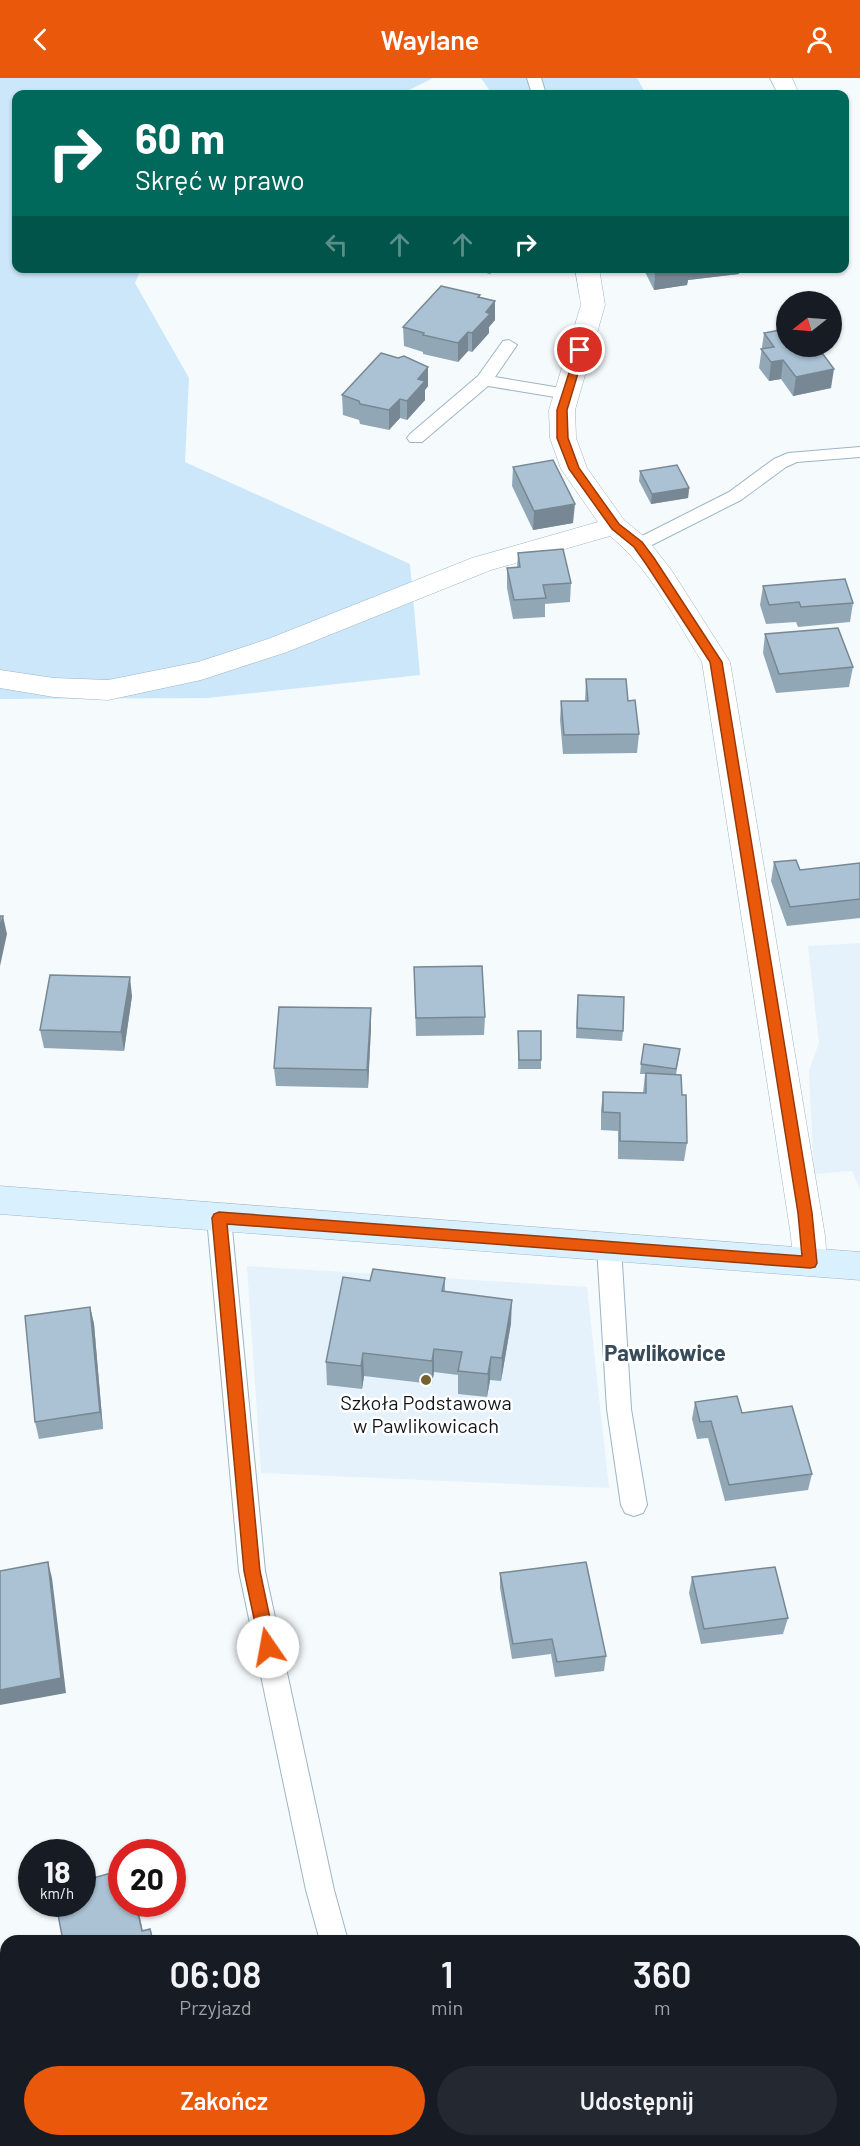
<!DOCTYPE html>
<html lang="pl">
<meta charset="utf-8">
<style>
:root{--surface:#171b24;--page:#242831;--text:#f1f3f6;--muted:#9ea1a6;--accent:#ea580c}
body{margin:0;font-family:Barlow,sans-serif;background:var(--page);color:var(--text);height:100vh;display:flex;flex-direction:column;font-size:22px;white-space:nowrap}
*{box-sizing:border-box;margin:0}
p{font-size:20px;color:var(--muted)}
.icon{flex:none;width:33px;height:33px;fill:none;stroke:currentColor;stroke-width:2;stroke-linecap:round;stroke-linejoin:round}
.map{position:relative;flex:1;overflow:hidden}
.drawer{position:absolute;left:0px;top:1857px;width:861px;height:212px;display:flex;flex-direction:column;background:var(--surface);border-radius:18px 18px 0 0;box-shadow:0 2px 4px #0004}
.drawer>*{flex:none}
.hud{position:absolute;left:12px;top:12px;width:837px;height:183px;border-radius:12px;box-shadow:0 2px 4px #0004;background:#00695c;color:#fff;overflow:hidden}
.needle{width:39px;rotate:253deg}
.fabs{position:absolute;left:776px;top:213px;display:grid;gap:12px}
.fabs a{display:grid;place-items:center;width:66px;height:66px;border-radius:50%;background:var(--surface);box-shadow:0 2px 4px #0004;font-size:30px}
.speed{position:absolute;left:18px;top:1761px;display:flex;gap:12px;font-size:30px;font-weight:700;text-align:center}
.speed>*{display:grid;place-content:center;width:78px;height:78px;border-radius:50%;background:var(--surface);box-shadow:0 2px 4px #0004;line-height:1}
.speed small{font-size:15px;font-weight:400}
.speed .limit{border:9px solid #d22;background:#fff;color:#111}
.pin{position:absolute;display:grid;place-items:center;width:51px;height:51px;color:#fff;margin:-26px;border:3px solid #fff;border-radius:50%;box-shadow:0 2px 6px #0007}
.me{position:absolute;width:66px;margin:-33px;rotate:348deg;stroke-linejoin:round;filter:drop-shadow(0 0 4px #0008)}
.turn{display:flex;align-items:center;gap:21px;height:126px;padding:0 24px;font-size:27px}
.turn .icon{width:78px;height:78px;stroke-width:2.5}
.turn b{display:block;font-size:42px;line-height:51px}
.lanes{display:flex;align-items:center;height:57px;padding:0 24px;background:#0003;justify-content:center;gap:30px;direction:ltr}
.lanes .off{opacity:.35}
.eta{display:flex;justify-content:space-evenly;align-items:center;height:102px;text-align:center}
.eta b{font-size:36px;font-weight:600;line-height:42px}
.button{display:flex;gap:12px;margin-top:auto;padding:12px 24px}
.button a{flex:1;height:69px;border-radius:36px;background:var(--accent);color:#fff;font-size:24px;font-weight:600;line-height:69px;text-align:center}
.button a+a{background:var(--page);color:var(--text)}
header{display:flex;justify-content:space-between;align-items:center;height:78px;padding:0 24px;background:var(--accent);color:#fff;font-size:27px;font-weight:600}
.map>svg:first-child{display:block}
.built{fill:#e5f2fb}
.green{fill:#cce7fa}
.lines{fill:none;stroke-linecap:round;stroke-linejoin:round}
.service-casing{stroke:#9db5c5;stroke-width:2}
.minor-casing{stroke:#9db5c5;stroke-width:1}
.secondary-casing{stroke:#9db5c5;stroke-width:1}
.service{fill:#fff;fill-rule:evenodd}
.minor{fill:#fff;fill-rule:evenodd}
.secondary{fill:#d9f0fe;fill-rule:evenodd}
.wall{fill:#92a7b5}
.shaded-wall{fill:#778894}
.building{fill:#aac2d3;stroke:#778894;stroke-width:1.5}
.route{fill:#ea580c;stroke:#983908;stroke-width:1.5}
.poi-dot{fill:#756231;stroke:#fff;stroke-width:2}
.labels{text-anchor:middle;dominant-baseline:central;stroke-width:5;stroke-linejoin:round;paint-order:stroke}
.poi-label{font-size:20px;fill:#0f171d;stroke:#fff}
.quarter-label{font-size:22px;font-weight:bold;fill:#374c5a;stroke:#fff}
</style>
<header><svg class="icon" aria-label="back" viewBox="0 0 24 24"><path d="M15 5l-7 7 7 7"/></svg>Waylane<svg class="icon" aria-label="person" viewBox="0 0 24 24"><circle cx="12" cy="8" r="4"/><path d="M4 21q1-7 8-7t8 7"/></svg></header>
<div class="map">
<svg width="860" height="2068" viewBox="0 0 860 2068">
<rect width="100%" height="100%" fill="#f5fafd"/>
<g class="built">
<path d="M860 865V1111L852 1093 814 1096 809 993 819 965 808 868Z"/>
<path d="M247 1188 587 1209 609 1410 261 1395Z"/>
</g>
<g class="green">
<path d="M0 0H433L401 16H16V190L141 191 135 205 189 300 185 384 410 486 420 597 207 620 0 621Z"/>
<path d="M481 0H637L646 16H492Z"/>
</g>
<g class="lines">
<defs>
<g id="service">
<path d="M527 0H541L546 16H532Z"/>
<path d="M509 262 517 267 495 299 573 312 576 316 573 320 567 321 488 308 422 364H410L407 360 410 356 478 298 503 263Z"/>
<path d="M860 369V379L797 384 786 389 741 422 644 471H632L629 467 632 463 729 414 774 381 788 375Z"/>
<path d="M219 1130 227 1133 231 1140 265 1493 334 1812 348 1863H320L306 1812 239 1493 207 1140 211 1133Z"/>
<path d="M609 1159 617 1162 621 1169 631 1331 647 1427 643 1435 634 1438 625 1435 621 1427 607 1331 597 1169 601 1162Z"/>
<path d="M373 2062H403L404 2068H374Z"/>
</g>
<g id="minor">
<path d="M770 0H792L799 16H778Z"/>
<path d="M575 190H599L605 227 575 332 576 360 587 390 624 442 647 461 672 493 730 584 825 1158 827 1184 822 1194 810 1198 798 1194 793 1184 791 1158 702 584C675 540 650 491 610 458L491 492 287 574 201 602 108 622 54 619 0 610V592L54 600 108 602 198 584 268 561 472 480 598 444 561 391 550 360 549 332 581 227Z"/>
</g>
<path id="secondary" d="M0 1108 860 1174V1202L0 1136Z"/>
</defs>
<use href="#service" class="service-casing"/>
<use href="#minor" class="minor-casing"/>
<use href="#secondary" class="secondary-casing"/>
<use href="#service" class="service"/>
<use href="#minor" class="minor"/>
<use href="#secondary" class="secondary"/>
</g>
<g class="wall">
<path d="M468 190H495L490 196Z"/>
<path d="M643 190H739V196L688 202 687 207 654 212Z"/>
<path d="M480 217V219L495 223V242L489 249V255L472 274 468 273 458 284 423 276V274L404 268 403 249Z"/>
<path d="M764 255 831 310 793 318 781 301 769 303 759 290Z"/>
<path d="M428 308 425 312V322L407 342 400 340 389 352 360 346 359 342 343 337 342 317Z"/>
<path d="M513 389 573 445 533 452 512 408Z"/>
<path d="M640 393 689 410 688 420 651 426 639 403Z"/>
<path d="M518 475 571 505 570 524 545 526V539L513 541 507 510V490H517Z"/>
<path d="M763 508 853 525 850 544 798 549 796 544 766 546 760 527Z"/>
<path d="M765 556 853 589 849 609 776 615 763 575Z"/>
<path d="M586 601 628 623 639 656 637 675 563 676 560 642 561 623H585Z"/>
<path d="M774 784 800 792 860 785V840L787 848 771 803Z"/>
<path d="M414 889 485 939 484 957 416 958Z"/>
<path d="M132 918 124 973 44 970 40 952Z"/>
<path d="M577 926 623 953 622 963 576 960Z"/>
<path d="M371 930V949L368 1010 276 1008 274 990Z"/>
<path d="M518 953 541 982V991H518Z"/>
<path d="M680 971 676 997 682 1017 687 1065 684 1083 618 1081V1053L601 1052V1032L603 1014 643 1015 645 996H640L641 986Z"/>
<path d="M445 1200V1213L511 1245 501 1303 490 1302 487 1319 458 1316V1297L434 1294 432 1306 364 1298 362 1311 327 1307 326 1284 370 1203Z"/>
<path d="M90 1229 94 1246 103 1351 39 1361 35 1344Z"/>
<path d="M695 1324 742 1335 812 1396 808 1412 725 1423 708 1360 697 1361 692 1341Z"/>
<path d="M500 1495 606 1578 604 1593 555 1599 551 1576 512 1581 500 1510Z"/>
<path d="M692 1499 788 1540 783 1556 701 1566 689 1515Z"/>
</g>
<g class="shaded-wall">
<path d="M490 190H495L490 196Z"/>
<path d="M672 190H739V196L688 202 687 207 654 212 655 193Z"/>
<path d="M495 223V242L489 249V255L472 274V255L486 234Z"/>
<path d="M468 254V273L458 284V265Z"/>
<path d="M783 282 781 301 769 303 771 284Z"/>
<path d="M428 289V308L425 312V322L407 342V323L418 301Z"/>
<path d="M834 291 831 310 793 318 796 299Z"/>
<path d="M400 321V340L389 352V332Z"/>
<path d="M689 410 688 420 651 426 652 416Z"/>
<path d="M575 426 573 445 533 452 534 433Z"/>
<path d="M3 838 7 856 0 888V851Z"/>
<path d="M130 899 132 918 124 973 121 954Z"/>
<path d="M371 930V949L368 1010 367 992Z"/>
<path d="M512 1222 511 1245 501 1303 502 1280Z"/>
<path d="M90 1229 94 1246 103 1351 100 1334Z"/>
<path d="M434 1271V1294L432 1306V1283Z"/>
<path d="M363 1275 364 1298 362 1311 361 1288Z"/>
<path d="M491 1279 490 1302 487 1319 488 1296Z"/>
<path d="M48 1484 52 1500 66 1615 0 1627V1612Z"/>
<path d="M136 1826H137L145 1863 142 1853Z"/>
</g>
<g class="building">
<path d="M654 190H672L655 193Z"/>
<path d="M441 208 480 217 478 219 495 223 486 234 490 236 472 255 468 254 458 265 423 257 424 255 403 249Z"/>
<path d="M786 251V268H817L834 291 796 299 783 282 771 284 761 271 774 269 764 255Z"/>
<path d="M381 275 398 280 404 278 428 289 418 301 425 303 407 323 400 321 389 332 360 326 359 323 342 317Z"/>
<path d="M553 382 575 426 534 433 513 389Z"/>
<path d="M677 387 689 410 652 416 640 393Z"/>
<path d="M563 471 571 505 543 507 546 520 514 522 507 490 520 489 518 475Z"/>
<path d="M845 501 853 525 801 529 799 524 769 527 763 508Z"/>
<path d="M838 550 853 589 779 596 765 556Z"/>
<path d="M586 601H626L628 623 635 622 639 656 564 657 561 623H588Z"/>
<path d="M796 782 800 792 860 785V821L790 829 774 784Z"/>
<path d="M0 838H3L0 851Z"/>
<path d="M482 888 485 939 416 940 414 889Z"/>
<path d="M50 897 130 899 121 954 40 952Z"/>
<path d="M578 917 624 919 623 953 577 950Z"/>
<path d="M279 929 371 930 367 992 274 990Z"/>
<path d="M518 953H541V982H519Z"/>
<path d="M644 966 680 971 676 991 641 986Z"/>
<path d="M646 995 681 997 682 1017H686L687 1065 620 1063V1035L603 1034V1014L646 1015Z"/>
<path d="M373 1191 445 1200 442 1213 512 1222 502 1280 491 1279 488 1296 458 1293 462 1274 434 1271 432 1283 363 1275 361 1288 326 1284 343 1199 370 1203Z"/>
<path d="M90 1229 100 1334 35 1344 25 1238Z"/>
<path d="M737 1318 742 1335 792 1328 812 1396 729 1407 711 1343 700 1344 695 1324Z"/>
<path d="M48 1484 61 1600 0 1612V1493Z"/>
<path d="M586 1484 606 1578 557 1584 552 1561 513 1566 500 1495Z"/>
<path d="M775 1489 788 1540 704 1551 692 1499Z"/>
<path d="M122 1792V1826H136L142 1853 150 1851 153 1863H63L56 1826H82V1803Z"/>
<path d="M98 2062H181L182 2068H99Z"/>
</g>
<path class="route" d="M577 270 585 272 567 332 568 360 579 390 619 446 642 464 654 480 722 584 812 1135 817 1185 815 1189 810 1190 227 1146 260 1493 276 1569 274 1574 268 1576 262 1574 260 1569 244 1493 212 1140 214 1136 219 1134 802 1178 798 1135 710 584 646 486 634 469 612 451 569 391 557 360V332Z"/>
<circle class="poi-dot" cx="426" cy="1302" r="6"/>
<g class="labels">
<g class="poi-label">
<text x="426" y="1324">Szkoła Podstawowa<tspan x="426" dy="23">w Pawlikowicach</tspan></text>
</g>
<g class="quarter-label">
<text x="665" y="1274">Pawlikowice</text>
</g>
</g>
</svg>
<div class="fabs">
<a><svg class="needle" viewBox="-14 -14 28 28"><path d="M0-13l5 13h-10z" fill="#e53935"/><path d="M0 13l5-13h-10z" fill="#9ea1a6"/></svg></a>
</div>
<div class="speed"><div>18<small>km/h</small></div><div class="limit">20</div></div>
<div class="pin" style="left:580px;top:272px;background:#d93025"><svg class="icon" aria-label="arrive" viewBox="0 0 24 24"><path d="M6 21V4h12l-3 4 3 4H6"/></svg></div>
<svg class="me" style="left:268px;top:1569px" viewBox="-20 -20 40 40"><circle r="19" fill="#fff"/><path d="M0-13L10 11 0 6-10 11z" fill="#ea580c"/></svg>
<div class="hud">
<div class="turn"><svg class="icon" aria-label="right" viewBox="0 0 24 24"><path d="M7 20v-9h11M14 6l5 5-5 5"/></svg><div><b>60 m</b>Skręć w prawo</div></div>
<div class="lanes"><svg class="icon off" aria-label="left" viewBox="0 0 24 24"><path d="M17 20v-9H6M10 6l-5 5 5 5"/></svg><svg class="icon off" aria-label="ahead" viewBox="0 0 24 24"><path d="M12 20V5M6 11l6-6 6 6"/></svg><svg class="icon off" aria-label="ahead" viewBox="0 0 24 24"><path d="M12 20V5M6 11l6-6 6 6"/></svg><svg class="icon" aria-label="right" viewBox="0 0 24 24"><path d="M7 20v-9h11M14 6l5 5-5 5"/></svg></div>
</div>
<section class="drawer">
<div class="eta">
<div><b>06:08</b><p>Przyjazd</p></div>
<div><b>1</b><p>min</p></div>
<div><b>360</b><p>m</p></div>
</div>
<div class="button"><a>Zakończ</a><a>Udostępnij</a></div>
</section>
</div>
